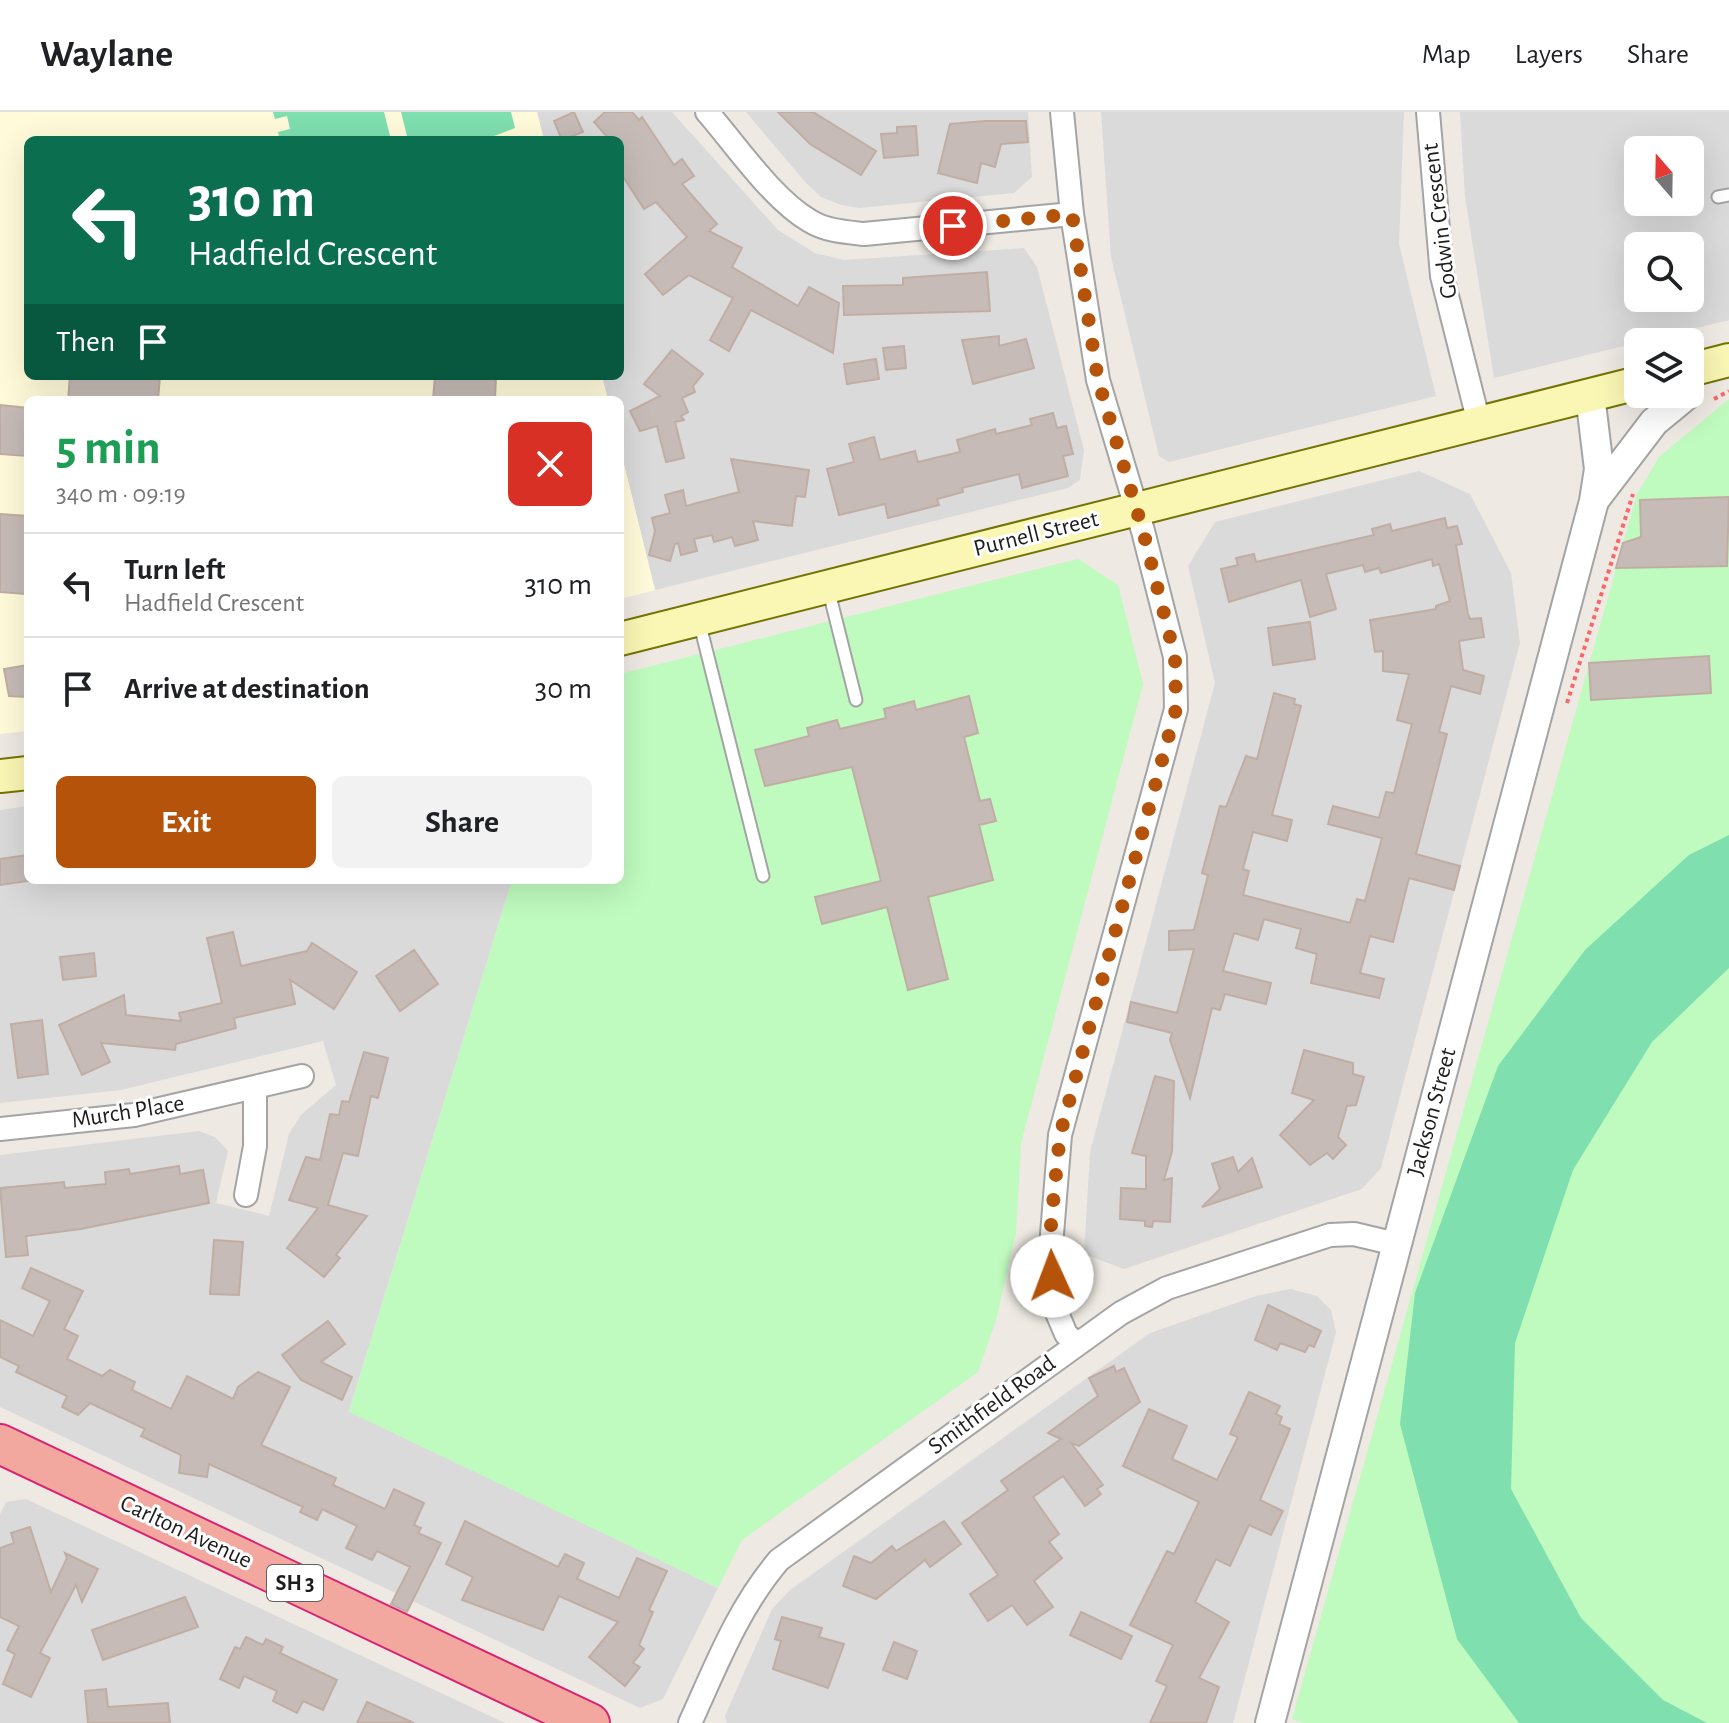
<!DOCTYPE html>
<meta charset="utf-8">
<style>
:root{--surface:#fff;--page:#f2f2f2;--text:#202124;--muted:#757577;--line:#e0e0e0;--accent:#b45309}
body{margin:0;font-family:"Alegreya Sans",sans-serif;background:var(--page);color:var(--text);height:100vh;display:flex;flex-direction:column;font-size:30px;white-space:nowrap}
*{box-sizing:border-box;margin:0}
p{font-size:26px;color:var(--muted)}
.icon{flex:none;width:44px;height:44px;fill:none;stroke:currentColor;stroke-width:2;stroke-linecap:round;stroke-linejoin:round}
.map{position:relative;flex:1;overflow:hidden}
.panel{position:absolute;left:24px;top:284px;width:600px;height:488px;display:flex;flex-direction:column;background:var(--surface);border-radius:12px;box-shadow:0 8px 32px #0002}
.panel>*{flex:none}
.guide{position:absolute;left:24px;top:24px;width:600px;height:244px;border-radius:12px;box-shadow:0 8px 32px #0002;background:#0b6e4f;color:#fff;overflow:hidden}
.needle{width:52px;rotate:340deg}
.fabs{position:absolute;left:1624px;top:24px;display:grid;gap:16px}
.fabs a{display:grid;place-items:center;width:80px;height:80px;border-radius:12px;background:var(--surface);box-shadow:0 8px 32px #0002;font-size:40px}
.pin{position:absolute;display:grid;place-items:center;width:68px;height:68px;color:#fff;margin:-34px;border:4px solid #fff;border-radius:50%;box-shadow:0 2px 8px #0007}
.me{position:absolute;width:88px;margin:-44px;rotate:358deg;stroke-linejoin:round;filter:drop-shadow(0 0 6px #0008)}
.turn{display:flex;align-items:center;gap:28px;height:168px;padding:0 32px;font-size:36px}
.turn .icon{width:104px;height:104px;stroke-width:2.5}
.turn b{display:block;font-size:56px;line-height:68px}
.then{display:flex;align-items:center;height:76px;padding:0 32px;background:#0003;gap:16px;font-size:30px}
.round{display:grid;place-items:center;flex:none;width:84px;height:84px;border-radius:12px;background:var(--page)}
.headline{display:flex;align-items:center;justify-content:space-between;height:136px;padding:0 32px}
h1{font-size:48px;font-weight:700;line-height:60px;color:#1e9e55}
.action{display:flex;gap:16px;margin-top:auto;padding:16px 32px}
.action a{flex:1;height:92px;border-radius:12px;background:var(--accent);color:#fff;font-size:32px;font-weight:700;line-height:92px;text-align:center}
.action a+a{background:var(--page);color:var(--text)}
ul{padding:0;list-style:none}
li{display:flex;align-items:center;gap:24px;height:104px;padding:0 32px;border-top:2px solid var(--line)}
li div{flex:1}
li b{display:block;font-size:30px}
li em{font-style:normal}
header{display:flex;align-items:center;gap:48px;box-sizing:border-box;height:112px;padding:0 40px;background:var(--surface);border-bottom:2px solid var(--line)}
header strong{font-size:38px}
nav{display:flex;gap:44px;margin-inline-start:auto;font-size:28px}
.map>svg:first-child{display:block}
.residential{fill:#dbdada;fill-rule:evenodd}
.education{fill:#fffbda}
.park{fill:#bffabe}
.pitch{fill:#7fdfaf}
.building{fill:#c6bbb6;stroke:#c0aea4;stroke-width:2}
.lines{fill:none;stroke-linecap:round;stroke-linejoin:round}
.service-casing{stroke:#a4a4a4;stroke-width:15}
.minor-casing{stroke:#a4a4a4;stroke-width:26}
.tertiary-casing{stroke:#a4a4a4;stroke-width:32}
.secondary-casing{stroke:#737404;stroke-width:36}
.trunk-casing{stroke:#d92274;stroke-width:42}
.path{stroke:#fb6667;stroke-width:4;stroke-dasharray:4 4;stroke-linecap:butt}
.service{stroke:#fff;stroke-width:11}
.minor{stroke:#fff;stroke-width:22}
.tertiary{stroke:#fff;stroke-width:28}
.secondary{stroke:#faf6b4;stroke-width:32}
.trunk{stroke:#f2a89e;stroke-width:38}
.route{stroke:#b45309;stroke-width:14;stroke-dasharray:0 25.2}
.labels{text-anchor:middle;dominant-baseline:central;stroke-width:6;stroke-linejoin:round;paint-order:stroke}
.shield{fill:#fff;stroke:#616161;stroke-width:2}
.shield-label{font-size:22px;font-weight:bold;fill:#1d1d1d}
.street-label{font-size:24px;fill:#1d1d1d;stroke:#fff}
</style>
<header>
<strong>Waylane</strong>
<nav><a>Map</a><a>Layers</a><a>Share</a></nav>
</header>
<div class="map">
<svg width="1729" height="1611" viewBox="0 0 1729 1611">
<rect width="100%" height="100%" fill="#eee9e2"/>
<g class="residential">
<path d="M537 0H672L778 118 815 141 844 148 1024 136 1037 155 1084 338 1080 368 1068 376 655 478 620 336V288H608L602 264H620V28H544Z"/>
<path d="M746 0H1028L1032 65 1014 81 859 96 841 93 821 85 807 72Z"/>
<path d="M1101 0H1404L1399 132 1436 284 1169 350 1159 344 1111 145Z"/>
<path d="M1460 0H1729V208L1494 266 1465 85ZM1638 38H1690V90H1638ZM1638 134H1690V186H1638Z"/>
<path d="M1419 359 1470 382 1511 461 1520 531 1381 1056 1362 1077 1124 1157 1084 1142 1090 1040 1215 571 1188 454 1215 410Z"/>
<path d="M28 694V768H512L349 1299 718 1476 663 1587 640 1596 0 1295V1043L199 1019 215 1025 228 1039 216 1091 269 1104 289 1022 301 1003 336 973 323 929 121 978 0 991V698Z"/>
<path d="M1290 1177 1317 1184 1331 1198 1336 1220 1233 1611H727L725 1604 772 1497 790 1478 1150 1221 1256 1184Z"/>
<path d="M26 1387 505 1611H0V1402L6 1390Z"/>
</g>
<g class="education">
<path d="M0 0H537L544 28H28V264H602L608 288H28V619L0 622Z"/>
<path d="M620 336 655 478 620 487Z"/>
</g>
<g class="park">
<path d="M1729 287V1611H1303L1292 1607 1637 382 1659 345Z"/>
<path d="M1078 447 1118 473 1143 572 1021 1031 1016 1121 996 1208 978 1260 742 1428 718 1476 349 1300 512 768H620V562Z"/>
</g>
<g class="pitch">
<path d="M273 0H384L391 28H280L278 20 290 17 287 4 275 7Z"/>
<path d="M401 0H511L515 16 483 28H408Z"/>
<path d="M1729 723V856L1652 930 1573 1058 1515 1231 1511 1377 1581 1506 1663 1588 1707 1611H1519L1457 1527 1400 1312 1415 1181 1498 954 1585 838 1689 743Z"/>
</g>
<g class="building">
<path d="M574 0 583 20 562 28 554 9Z"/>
<path d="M605 0H632L639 8 642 5 674 53 682 47 694 64 682 72 717 112 709 119 742 136 732 155 798 194 809 175 839 191 833 241 751 198 729 239 710 228 733 186 689 163 663 183 645 162 687 125 656 90 644 97 620 60V28H610L594 10Z"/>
<path d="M778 0H813L876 39 861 63 810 32Z"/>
<path d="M985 9H1026L1028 30 1001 32 995 55 981 51 977 71 938 61 950 12Z"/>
<path d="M916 14 918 43 884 46 881 22 897 21V15Z"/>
<path d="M987 160 990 199 844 203 843 174 903 173V166Z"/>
<path d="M999 224V234L1026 227 1034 256 973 272 962 228Z"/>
<path d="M904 234 906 256 886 258 883 236Z"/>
<path d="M672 238 703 262 693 274 695 280 682 286 688 300 681 304 684 308 675 310 684 346 666 350 657 314 640 319 630 299 660 284 644 272Z"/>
<path d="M876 247 879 267 847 272 844 252Z"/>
<path d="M70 264H160L158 288H68Z"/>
<path d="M435 264H496L495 288H433Z"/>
<path d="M0 293 28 296V344L0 342Z"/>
<path d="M1053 301 1057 316 1066 314 1073 342 1063 344 1068 364 1022 376 1019 362 962 376 963 380 937 387 939 393 888 406 885 392 839 403 827 357 854 350 849 332 874 325 880 348 915 339 918 350 960 340 957 328 995 317 996 322 1032 313 1030 307Z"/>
<path d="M731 347 809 358 805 385 796 384 792 414 753 409 758 428 735 434 732 425 714 430 712 423 694 427 697 439 681 443 678 431 675 432 670 449 649 443 655 419 652 406 670 401 665 383 683 378 686 394 739 380Z"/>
<path d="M1729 385 1727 454 1616 456 1623 431 1641 425 1640 388Z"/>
<path d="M0 402 28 404 25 482 0 480Z"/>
<path d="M1445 406 1447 416 1457 414 1462 432 1456 433 1468 502 1470 507 1481 506 1484 525 1459 529 1463 558 1484 564 1480 582 1451 574 1439 620 1447 622 1416 742 1460 754 1454 778 1409 766 1393 830 1370 824 1360 861 1384 867 1379 886 1311 871 1317 842 1296 836 1301 817 1264 807 1258 828 1234 821 1223 859 1271 871 1266 892 1225 882 1220 898 1212 896 1190 986 1170 928 1172 921 1127 910 1131 890 1177 901 1194 837 1169 838V819L1194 818 1208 763 1202 761 1220 694 1226 695 1246 644 1257 647 1274 581 1295 587 1294 592 1301 594 1272 703 1292 708 1287 729 1253 720 1243 757 1249 759 1243 783 1350 811 1357 787 1365 789 1382 726 1328 712 1333 694 1379 706 1386 680 1394 681 1412 612 1397 608 1409 562 1383 559V539L1375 540 1370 508 1436 497V494L1450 489 1439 452 1433 454 1432 447 1381 461 1379 456 1365 460 1363 453 1326 462 1336 497 1310 505 1301 468 1229 490 1221 457 1238 453 1236 446 1254 442 1256 450 1374 423 1372 417 1390 412 1392 419Z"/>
<path d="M1310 510 1315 547 1273 553 1268 516Z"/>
<path d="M1709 544 1711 581 1591 588 1589 551Z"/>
<path d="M28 553V585L9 584 4 557Z"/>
<path d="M969 584 978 621 964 625 980 689 990 687 996 709 979 713 993 768 928 785 948 867 908 878 887 795 822 812 815 785 881 769 852 655 765 674 755 638 809 624 807 616 837 608 840 617 886 606 884 597 914 589 916 598Z"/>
<path d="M28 743V769L0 773V747Z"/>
<path d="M233 820 241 854 307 839 312 831 357 860 334 897 290 868 295 892 234 906 236 916 176 932 175 938 101 931 110 950 82 963 59 913 124 883 126 903 181 909 179 901 222 891 207 826Z"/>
<path d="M414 838 438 872 400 899 376 864Z"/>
<path d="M94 841 96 864 63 868 60 845Z"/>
<path d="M42 908 48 962 18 966 11 912Z"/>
<path d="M1304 938 1353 951V962L1364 965 1356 993 1347 994 1338 1025 1346 1033 1333 1047 1327 1041 1310 1053 1280 1023 1314 988 1292 981Z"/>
<path d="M364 940 388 946 378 986 371 984 358 1044 343 1041 328 1093 367 1104 336 1143 340 1146 324 1165 287 1136 318 1096 289 1088 306 1045 320 1048 330 1002 339 1003 342 989 349 990Z"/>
<path d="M1155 964 1174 969 1172 1039 1164 1068 1172 1066 1170 1110 1153 1109 1152 1115 1145 1114V1109L1120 1107 1121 1076 1146 1077V1044L1132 1041Z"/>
<path d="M1233 1045 1238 1060 1252 1046 1262 1075 1202 1095 1220 1077 1212 1052Z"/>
<path d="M179 1054 180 1062 203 1058 209 1091 81 1117 26 1124 28 1143 6 1145 0 1076 64 1070 65 1076 106 1072 105 1060 129 1057 130 1062Z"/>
<path d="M214 1128 243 1130 239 1183 210 1182Z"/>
<path d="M31 1156 83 1179 64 1217 78 1224 67 1247 102 1264 110 1258 135 1270 132 1278 171 1297 187 1264 233 1287 238 1275 258 1260 290 1275 261 1333 336 1366 333 1373 385 1397 394 1377 424 1391 414 1413 421 1416 418 1421 441 1431 407 1500 391 1492 410 1455 377 1439 372 1448 346 1436 357 1414 322 1397 317 1408 300 1400 303 1395 209 1352 207 1365 179 1361 181 1343 141 1324 145 1317 90 1291 78 1303 62 1295 67 1284 16 1260 19 1254 0 1245V1208L33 1224 50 1189 22 1176Z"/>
<path d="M1268 1193 1321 1219 1314 1235 1309 1233 1305 1240 1280 1231 1277 1238 1255 1228Z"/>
<path d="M328 1209 345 1232 321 1250 352 1265 342 1288 301 1268 282 1243Z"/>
<path d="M1114 1254 1116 1260 1124 1256 1140 1290 1079 1334 1071 1331 1103 1373 1097 1377 1101 1382 1085 1394 1063 1364 1033 1385 1059 1422 1049 1430 1062 1446 1034 1469 1053 1495 1027 1513 1012 1493 988 1509 970 1482 998 1463 962 1411 1008 1378 1001 1369 1061 1327 1048 1321 1098 1284 1089 1266Z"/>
<path d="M1249 1280 1280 1294 1276 1302 1282 1305 1279 1312 1290 1317 1260 1388 1283 1399 1271 1423 1249 1413 1230 1454 1216 1447 1195 1490 1229 1510 1199 1566 1219 1575 1206 1611H1150L1167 1574 1156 1569 1173 1533 1130 1513 1167 1439 1174 1442 1199 1390 1123 1354 1149 1297 1187 1314 1172 1347 1217 1368 1238 1325 1230 1322Z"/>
<path d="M465 1409 558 1455 565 1442 584 1451 577 1467 619 1486 637 1446 667 1459 649 1498 653 1500 639 1533 644 1537 633 1551 640 1555 625 1574 589 1545 618 1510 559 1484 543 1518 462 1488 473 1465 446 1452Z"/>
<path d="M944 1409 961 1432 930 1455 925 1448 876 1487 843 1474 854 1444 871 1451 892 1434 896 1439Z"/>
<path d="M30 1415 51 1480 67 1446 65 1441 98 1457 82 1490 76 1473 40 1541 50 1546 31 1585 3 1572 15 1542 7 1538 19 1514 0 1505V1436L14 1431 11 1421Z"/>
<path d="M185 1485 198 1515 103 1548 92 1518Z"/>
<path d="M1081 1500 1132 1524 1121 1547 1070 1523Z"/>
<path d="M782 1505 822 1516 819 1525 844 1532 828 1576 773 1557 781 1529 775 1527Z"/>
<path d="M246 1525 263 1533 266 1527 283 1535 280 1541 337 1568 323 1598 303 1589 297 1601 273 1589 277 1579 244 1564 239 1576 220 1567 235 1535 240 1537Z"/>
<path d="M894 1530 917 1539 907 1567 883 1558Z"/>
<path d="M106 1577 108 1595 168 1591 170 1611H88L85 1579Z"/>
<path d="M367 1590 414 1611H357Z"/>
</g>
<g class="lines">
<defs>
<g id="service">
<path d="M1718 85 1729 83"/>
<path d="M828 476 856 588"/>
<path d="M699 509 763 764"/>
</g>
<g id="minor">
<path d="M707 0C736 33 772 87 810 109 826 119 846 120 864 122L1072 102"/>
<path d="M1062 0 1072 102 1098 268 1143 419 1175 545 1176 597 1060 1023 1050 1147 1057 1201 1066 1222 1076 1232"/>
<path d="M1428 0 1442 164 1479 311"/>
<path d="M0 1017 134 1003 302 964"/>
<path d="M246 1083 255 1034V976"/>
<path d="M690 1611C716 1554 738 1496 779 1448L1121 1201 1167 1176 1330 1123 1354 1122 1396 1132"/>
</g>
<g id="tertiary">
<path d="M1596 386 1654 310 1688 282"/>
<path d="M1270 1611 1594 389 1599 357 1590 283"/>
</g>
<g id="secondary">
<path d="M1690 258 1729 248"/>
<path d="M620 527 1638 271"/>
<path d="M0 664 28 661"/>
</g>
<path id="trunk" d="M0 1332 590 1611"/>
</defs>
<use href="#service" class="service-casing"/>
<use href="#minor" class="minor-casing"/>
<use href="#tertiary" class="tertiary-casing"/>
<use href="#secondary" class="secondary-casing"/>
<use href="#trunk" class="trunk-casing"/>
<g class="path">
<path d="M1714 287 1729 279"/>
<path d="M1567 591 1633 382"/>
</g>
<use href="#service" class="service"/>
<use href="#minor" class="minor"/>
<use href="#tertiary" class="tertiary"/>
<use href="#secondary" class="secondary"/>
<use href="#trunk" class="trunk"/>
</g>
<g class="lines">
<path class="route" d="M953 114 1072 102 1098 268 1143 419 1175 545 1176 597 1060 1023 1051 1111 1052 1164"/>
</g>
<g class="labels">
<rect class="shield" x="267" y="1453" width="56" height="36" rx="6"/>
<g class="shield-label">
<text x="295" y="1471">SH 3</text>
</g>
<g class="street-label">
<text transform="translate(1440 109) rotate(-97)">Godwin Crescent</text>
<text transform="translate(1036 422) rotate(-14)">Purnell Street</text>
<text transform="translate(128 1000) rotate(-9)">Murch Place</text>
<text transform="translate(1432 1000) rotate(-75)">Jackson Street</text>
<text transform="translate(992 1293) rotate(-36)">Smithfield Road</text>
<text transform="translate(186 1420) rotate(25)">Carlton Avenue</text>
</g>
</g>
</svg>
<div class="fabs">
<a><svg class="needle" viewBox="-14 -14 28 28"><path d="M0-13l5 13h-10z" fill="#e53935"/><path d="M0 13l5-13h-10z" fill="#757577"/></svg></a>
<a><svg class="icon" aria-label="search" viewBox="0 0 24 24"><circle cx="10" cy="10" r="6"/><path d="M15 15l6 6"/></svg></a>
<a><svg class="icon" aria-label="layers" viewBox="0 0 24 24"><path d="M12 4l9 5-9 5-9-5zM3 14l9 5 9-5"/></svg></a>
</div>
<div class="pin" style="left:953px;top:114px;background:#d93025"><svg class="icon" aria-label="arrive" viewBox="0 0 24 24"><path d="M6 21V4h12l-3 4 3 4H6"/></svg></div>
<svg class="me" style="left:1052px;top:1164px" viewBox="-20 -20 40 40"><circle r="19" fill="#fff"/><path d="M0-13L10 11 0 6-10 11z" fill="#b45309"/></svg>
<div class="guide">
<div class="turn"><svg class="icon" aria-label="left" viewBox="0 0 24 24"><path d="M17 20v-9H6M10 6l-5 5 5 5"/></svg><div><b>310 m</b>Hadfield Crescent</div></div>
<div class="then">Then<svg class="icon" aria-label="arrive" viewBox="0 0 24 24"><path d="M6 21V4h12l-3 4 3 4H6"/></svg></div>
</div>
<section class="panel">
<div class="headline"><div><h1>5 min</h1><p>340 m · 09:19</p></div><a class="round" style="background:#d93025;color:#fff"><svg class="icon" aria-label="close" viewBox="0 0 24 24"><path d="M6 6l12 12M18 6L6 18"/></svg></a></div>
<ul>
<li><svg class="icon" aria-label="left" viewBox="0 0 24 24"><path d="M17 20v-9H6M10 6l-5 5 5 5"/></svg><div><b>Turn left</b><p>Hadfield Crescent</p></div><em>310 m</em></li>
<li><svg class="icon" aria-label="arrive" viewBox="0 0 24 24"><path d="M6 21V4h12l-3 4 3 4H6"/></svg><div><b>Arrive at destination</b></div><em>30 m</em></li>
</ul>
<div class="action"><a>Exit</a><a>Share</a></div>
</section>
</div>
